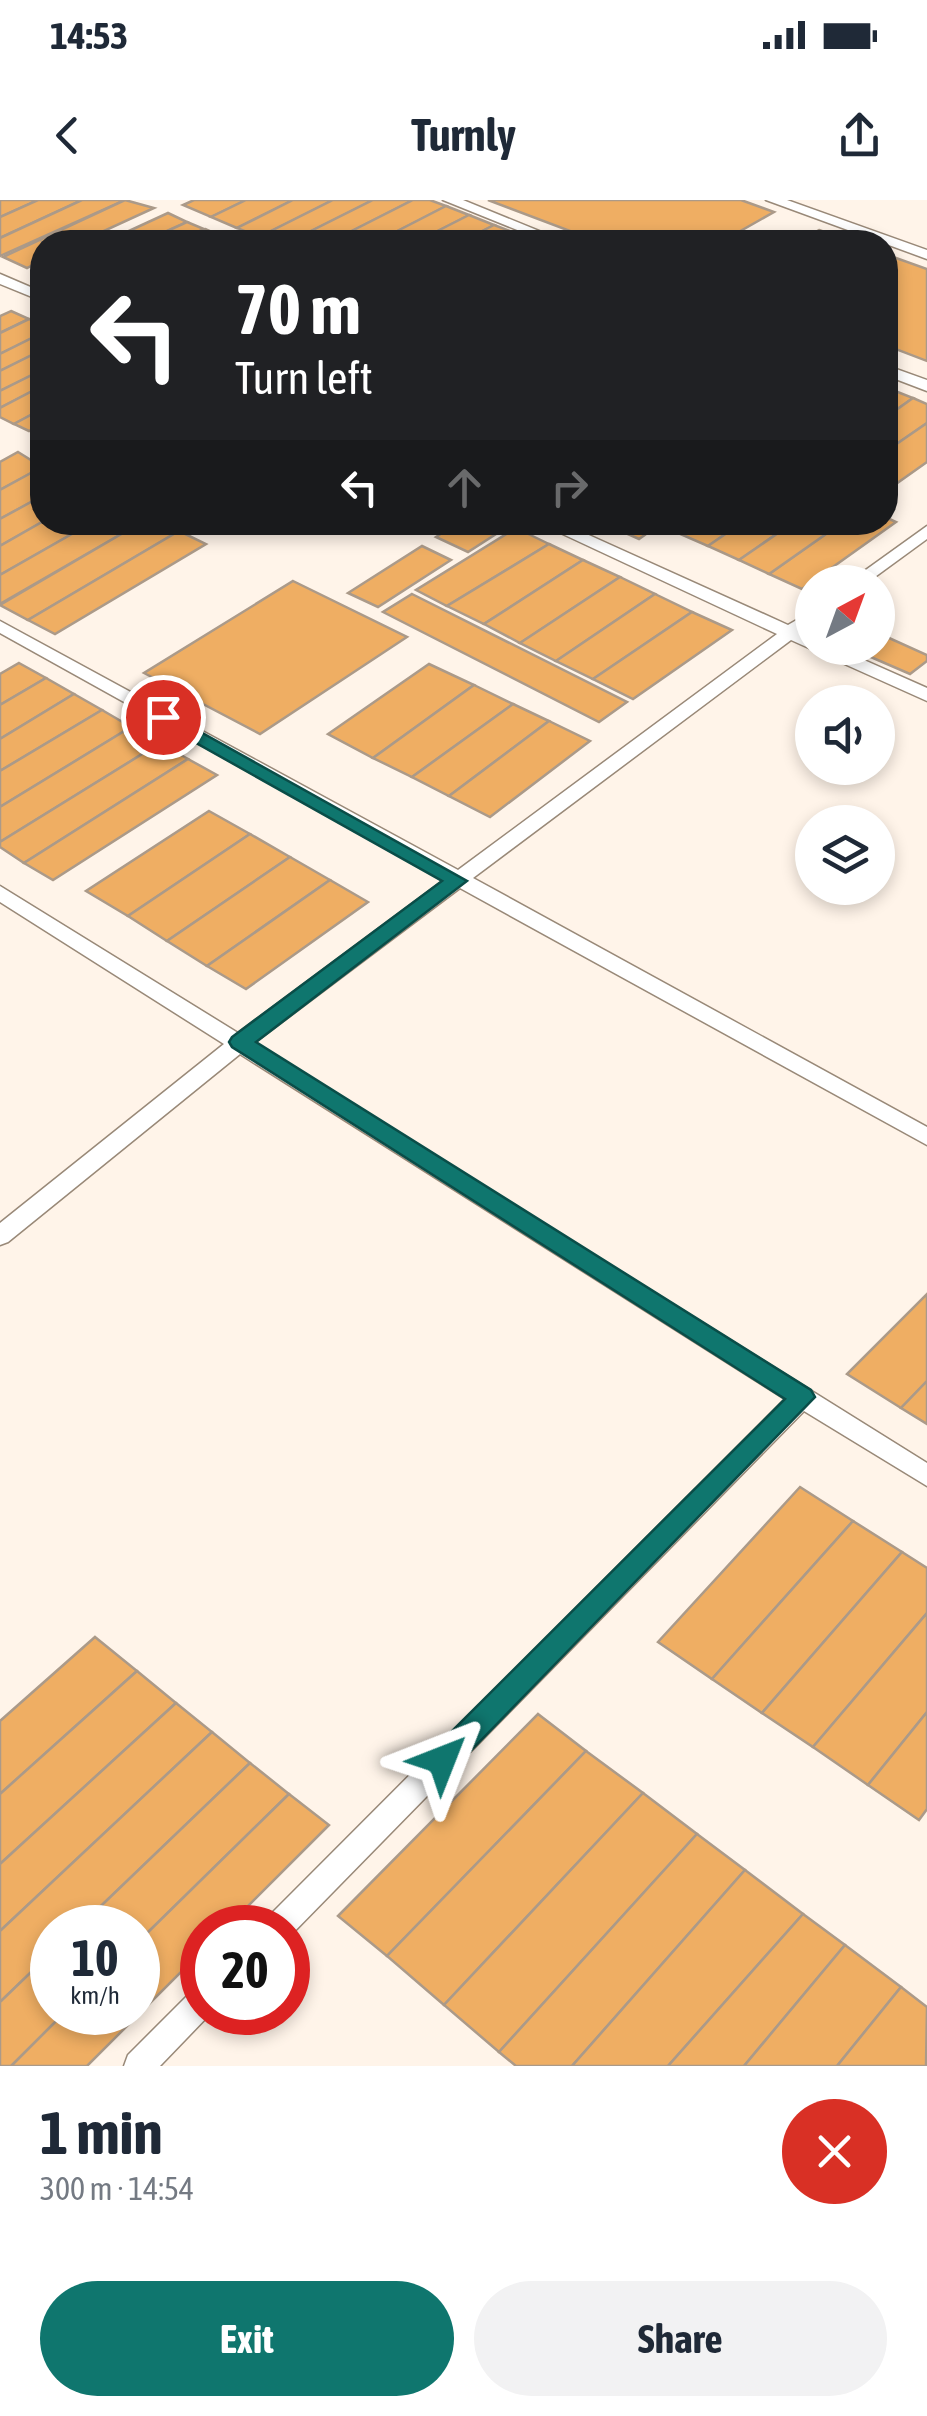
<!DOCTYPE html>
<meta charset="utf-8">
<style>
:root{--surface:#fff;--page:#f2f2f3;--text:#1f2937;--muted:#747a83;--accent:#0f766e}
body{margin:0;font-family:"Asap Condensed",sans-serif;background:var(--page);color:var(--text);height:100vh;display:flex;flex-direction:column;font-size:38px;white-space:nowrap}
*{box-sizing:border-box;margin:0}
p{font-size:32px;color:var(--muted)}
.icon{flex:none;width:55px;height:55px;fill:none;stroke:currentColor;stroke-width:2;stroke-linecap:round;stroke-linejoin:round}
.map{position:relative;height:1866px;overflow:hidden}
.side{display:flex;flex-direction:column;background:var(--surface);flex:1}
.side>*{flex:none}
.top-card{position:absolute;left:30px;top:30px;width:868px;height:305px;border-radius:40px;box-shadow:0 5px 15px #0003;background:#202124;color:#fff;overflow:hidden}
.needle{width:65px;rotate:41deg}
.tools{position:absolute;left:795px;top:365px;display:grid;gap:20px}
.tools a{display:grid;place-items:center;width:100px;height:100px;border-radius:50%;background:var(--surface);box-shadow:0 5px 15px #0003;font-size:50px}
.speed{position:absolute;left:30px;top:1705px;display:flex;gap:20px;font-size:50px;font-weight:700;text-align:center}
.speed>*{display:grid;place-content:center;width:130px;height:130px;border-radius:50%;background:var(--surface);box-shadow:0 5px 15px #0003;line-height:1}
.speed small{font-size:25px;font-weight:400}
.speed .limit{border:15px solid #d22;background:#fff;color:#111}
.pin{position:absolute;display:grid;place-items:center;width:85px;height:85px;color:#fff;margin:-42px;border:5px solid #fff;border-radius:50%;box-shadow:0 2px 10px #0007}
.me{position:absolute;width:110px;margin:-55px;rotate:45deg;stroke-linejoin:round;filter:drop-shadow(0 0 8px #0008)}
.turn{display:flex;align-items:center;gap:35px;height:210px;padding:0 40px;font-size:45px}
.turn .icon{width:130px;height:130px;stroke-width:2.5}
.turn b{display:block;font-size:70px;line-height:85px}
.lanes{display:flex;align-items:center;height:95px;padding:0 40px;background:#0003;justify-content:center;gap:50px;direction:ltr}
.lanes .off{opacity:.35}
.round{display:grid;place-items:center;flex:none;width:105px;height:105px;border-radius:52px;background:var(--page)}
.summary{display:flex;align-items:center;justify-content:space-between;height:170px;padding:0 40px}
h1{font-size:60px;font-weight:700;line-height:75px}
.primary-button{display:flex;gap:20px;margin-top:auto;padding:20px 40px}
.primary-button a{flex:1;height:115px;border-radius:60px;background:var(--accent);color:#fff;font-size:40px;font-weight:700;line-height:115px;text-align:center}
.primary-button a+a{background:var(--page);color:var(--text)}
.status{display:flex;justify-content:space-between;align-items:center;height:70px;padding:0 50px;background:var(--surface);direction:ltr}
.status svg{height:28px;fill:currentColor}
header{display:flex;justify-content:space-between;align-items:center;height:130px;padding:0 40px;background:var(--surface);font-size:45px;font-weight:700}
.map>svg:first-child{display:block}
.building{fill:#efae63;stroke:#ab9a89;stroke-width:2.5}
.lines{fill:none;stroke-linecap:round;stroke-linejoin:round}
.service-casing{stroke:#998978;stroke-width:3}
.service{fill:#fff;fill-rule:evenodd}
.route{fill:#0f766e;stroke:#0a4d48;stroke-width:2.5}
</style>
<div class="status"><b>14:53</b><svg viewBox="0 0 49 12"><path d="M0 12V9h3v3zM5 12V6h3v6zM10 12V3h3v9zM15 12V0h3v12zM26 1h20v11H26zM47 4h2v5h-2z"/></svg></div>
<header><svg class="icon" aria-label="back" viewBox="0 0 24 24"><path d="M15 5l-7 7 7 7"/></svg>Turnly<svg class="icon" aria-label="share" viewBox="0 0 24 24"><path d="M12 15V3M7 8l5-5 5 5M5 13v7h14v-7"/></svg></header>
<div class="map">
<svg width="927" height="1866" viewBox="0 0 927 1866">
<rect width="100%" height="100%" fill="#fff4e9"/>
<g class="building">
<path d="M0 0H38L0 17Z"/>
<path d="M38 0H82L0 38V17Z"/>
<path d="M82 0H125L0 56V38Z"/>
<path d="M125 0 154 8 80 42H42V60L27 68 3 57Z"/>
<path d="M194 0H246L211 17 183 5Z"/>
<path d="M246 0H293L237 28 211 17Z"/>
<path d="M293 0H333L259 37 237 28Z"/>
<path d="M333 0H373L289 42H273L259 37Z"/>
<path d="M373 0H413L330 42H289Z"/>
<path d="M413 0H430L446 6 376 42H330Z"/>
<path d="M488 0H741L774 12 721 42H599Z"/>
<path d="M446 6 469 15 416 42H376Z"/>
<path d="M168 13 187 22 143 42H105Z"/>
<path d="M469 15 494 25 461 42H416Z"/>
<path d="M187 22 204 29 176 42H143Z"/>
<path d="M494 25 518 34 503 42H461Z"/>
<path d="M205 29 223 37 212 42H177Z"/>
<path d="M819 30 853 42H798Z"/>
<path d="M885 54 927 69V161L885 145Z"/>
<path d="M11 111 29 119 0 133V116Z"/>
<path d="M29 119 42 126V133L0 154V133Z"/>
<path d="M42 133V150L0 171V154Z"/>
<path d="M42 150V170L0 191V171Z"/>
<path d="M42 170V186L0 208V191Z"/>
<path d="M42 186V209L14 224 0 217V208Z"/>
<path d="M885 187 913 198 885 218Z"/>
<path d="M913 198 927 204V223L885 252V218Z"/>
<path d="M42 209V224L29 231 14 224Z"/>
<path d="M927 223V262L893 286 885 283V252Z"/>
<path d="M18 252 42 267 0 290V262Z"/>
<path d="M42 267V296L0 319V290Z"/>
<path d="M42 296V322L0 346V319Z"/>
<path d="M885 317 896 322 802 389 769 374 843 322H885Z"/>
<path d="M42 322H93L0 375V346Z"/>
<path d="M93 322H142L0 404V375Z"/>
<path d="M142 322H162L179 331 28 420 0 405Z"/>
<path d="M459 322H504L510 325 468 352 436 337Z"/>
<path d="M601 322H663L639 339Z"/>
<path d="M682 322H743L708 346 671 330Z"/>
<path d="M743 322H794L739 360 708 346Z"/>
<path d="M794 322H843L769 374 739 360Z"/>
<path d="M516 328 549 344 447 406 416 390Z"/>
<path d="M179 331 206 344 55 434 28 420Z"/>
<path d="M549 344 583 360 484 424 447 406Z"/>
<path d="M422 346 451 360 378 407 348 393Z"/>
<path d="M583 360 620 377 520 443 484 424Z"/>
<path d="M620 377 655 394 556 461 520 443Z"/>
<path d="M293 381 407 437 260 534 144 473Z"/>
<path d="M412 394 627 502 599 522 383 412Z"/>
<path d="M655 394 692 412 593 479 556 461Z"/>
<path d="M692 412 732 430 633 499 593 479Z"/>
<path d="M878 433 927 455V461L910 474 850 448H878Z"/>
<path d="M19 463 46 478 0 505V474Z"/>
<path d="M429 464 474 485 373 558 328 534Z"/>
<path d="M46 478 74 494 0 539V505Z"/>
<path d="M474 485 513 504 412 577 373 558Z"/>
<path d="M74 494 102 510 0 571V539Z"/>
<path d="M513 504 549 521 449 596 412 577Z"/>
<path d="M102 510 131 527 0 607V571Z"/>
<path d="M549 521 590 541 490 617 449 596Z"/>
<path d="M131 527 160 543 0 642V607Z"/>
<path d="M160 543 188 559 24 663 0 647V642Z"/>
<path d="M188 559 217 575 53 680 24 663Z"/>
<path d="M209 611 250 634 128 716 86 691Z"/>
<path d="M250 634 290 657 167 741 128 716Z"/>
<path d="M290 657 330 680 207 766 167 741Z"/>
<path d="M330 680 368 702 246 789 207 766Z"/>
<path d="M927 1094V1181L901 1208 847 1174Z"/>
<path d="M927 1181V1224L901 1208Z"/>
<path d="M800 1287 853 1321 712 1479 658 1442Z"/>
<path d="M853 1321 902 1352 762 1513 712 1479Z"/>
<path d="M902 1352 927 1368V1413L813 1547 762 1513Z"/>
<path d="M927 1413V1512L868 1585 813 1547Z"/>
<path d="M95 1437 137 1471 0 1594V1521Z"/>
<path d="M137 1471 176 1503 0 1664V1594Z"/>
<path d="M176 1503 212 1532 0 1731V1664Z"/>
<path d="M927 1512V1609L919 1620 868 1585Z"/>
<path d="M538 1514 586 1551 387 1756 338 1716Z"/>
<path d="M212 1532 250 1563 78 1728H52V1752L0 1802V1731Z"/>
<path d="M586 1551 643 1593 444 1805 387 1756Z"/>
<path d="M250 1563 289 1594 138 1742V1728H78Z"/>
<path d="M643 1593 697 1634 499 1852 444 1805Z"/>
<path d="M289 1594 329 1625 226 1728H202V1751L87 1866H11L65 1812H138V1742Z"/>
<path d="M697 1634 745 1670 572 1866H516L499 1852Z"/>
<path d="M745 1670 803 1714 668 1866H572Z"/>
<path d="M803 1714 845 1745 744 1866H668Z"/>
<path d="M845 1745 901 1787 837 1866H744Z"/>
<path d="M52 1752V1812H65L11 1866H0V1802Z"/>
<path d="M901 1787 927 1807 926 1866H837Z"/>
</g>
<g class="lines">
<defs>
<g id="service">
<path d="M443 0H463L566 42H547Z"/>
<path d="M766 0H787L927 50V59Z"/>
<path d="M0 74 42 92V101L0 84Z"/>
<path d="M885 165 927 180V191L885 175Z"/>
<path d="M537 322H560L788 425 812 411V424L802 432 812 436V448H837L927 488V501L791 440 473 678 927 927V945L460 688 254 843 927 1263V1286L804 1211 288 1738V1728H262L267 1718 785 1199 240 854 8 1042 0 1045V1023L224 844 0 702V686L238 833 444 680 0 433V421L458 670 777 434Z"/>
<path d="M927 326V339L868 382H849Z"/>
<path d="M202 1788V1812H212L160 1866H124L128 1855 191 1792Z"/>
</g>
</defs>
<use href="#service" class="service-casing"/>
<use href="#service" class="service"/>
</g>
<path class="route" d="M163 511 467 681 256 842 811 1190 815 1197 453 1569 442 1572 432 1569 428 1560 432 1551 785 1199 232 847 229 842 232 837 442 681 157 521 154 517Z"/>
</svg>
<div class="tools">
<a><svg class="needle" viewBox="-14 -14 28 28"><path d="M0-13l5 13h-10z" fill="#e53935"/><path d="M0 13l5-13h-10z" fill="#747a83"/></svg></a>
<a><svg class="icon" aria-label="sound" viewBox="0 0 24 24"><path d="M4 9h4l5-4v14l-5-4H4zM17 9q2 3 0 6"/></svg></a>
<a><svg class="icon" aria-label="layers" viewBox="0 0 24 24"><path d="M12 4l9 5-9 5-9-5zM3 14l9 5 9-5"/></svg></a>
</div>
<div class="speed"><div>10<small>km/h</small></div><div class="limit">20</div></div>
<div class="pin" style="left:163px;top:517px;background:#d93025"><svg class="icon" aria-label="arrive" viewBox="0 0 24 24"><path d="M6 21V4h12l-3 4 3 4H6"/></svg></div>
<svg class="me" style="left:442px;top:1560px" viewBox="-20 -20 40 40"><path d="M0-17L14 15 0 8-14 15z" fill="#0f766e" stroke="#fff" stroke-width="4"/></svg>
<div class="top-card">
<div class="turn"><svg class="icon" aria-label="left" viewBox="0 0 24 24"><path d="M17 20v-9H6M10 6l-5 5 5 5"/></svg><div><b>70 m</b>Turn left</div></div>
<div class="lanes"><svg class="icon" aria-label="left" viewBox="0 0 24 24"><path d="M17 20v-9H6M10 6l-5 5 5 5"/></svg><svg class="icon off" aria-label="ahead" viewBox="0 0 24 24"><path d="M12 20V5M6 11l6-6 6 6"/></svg><svg class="icon off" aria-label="right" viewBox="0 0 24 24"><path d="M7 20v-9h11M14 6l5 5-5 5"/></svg></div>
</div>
</div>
<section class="side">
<div class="summary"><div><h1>1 min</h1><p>300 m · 14:54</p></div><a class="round" style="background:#d93025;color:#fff"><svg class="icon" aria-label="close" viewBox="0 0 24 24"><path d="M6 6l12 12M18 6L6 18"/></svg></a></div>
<div class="primary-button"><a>Exit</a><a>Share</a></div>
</section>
